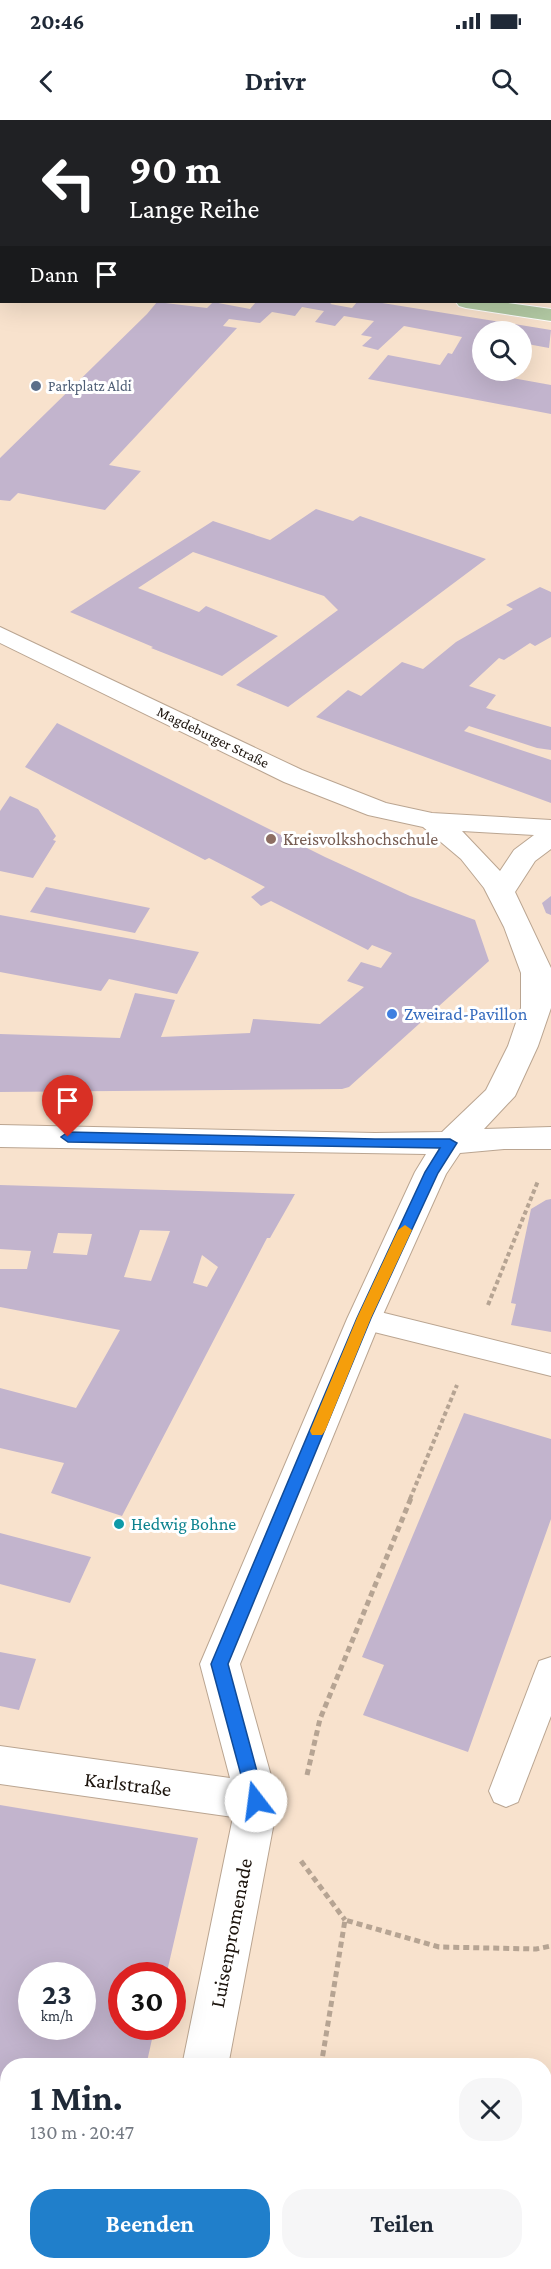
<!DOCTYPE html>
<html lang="de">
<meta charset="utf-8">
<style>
:root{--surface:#fff;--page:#f6f6f7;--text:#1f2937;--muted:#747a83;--accent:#207fcb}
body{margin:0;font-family:"Crimson Pro",serif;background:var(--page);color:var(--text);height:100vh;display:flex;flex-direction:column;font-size:22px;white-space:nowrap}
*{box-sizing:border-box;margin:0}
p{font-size:20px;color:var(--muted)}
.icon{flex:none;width:33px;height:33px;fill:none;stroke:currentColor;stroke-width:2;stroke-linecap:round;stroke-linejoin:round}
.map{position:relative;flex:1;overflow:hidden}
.details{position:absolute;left:0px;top:1938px;width:552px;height:212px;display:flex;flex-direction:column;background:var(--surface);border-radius:24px 24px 0 0;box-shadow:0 6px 24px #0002}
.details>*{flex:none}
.guide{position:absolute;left:0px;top:0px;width:552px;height:183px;box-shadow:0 6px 24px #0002;background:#202124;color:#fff;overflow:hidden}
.fabs{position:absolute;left:472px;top:201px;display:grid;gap:12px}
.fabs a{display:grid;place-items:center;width:60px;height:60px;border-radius:50%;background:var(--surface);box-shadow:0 6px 24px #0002;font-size:30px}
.speed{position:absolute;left:18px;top:1842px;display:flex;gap:12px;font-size:30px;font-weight:700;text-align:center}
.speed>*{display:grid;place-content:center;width:78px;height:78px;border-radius:50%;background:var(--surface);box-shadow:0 6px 24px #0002;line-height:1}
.speed small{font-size:15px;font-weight:400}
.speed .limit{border:9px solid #d22;background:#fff;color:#111}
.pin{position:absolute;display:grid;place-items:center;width:51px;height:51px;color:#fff;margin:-62px -26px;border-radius:50% 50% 50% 0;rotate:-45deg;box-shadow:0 0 6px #0007}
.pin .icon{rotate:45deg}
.me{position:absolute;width:66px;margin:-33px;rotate:345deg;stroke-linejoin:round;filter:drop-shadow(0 0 4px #0008)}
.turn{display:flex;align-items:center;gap:21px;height:126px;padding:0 30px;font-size:27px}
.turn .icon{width:78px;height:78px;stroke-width:2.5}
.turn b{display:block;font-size:42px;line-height:51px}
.then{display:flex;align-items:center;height:57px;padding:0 30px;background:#0003;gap:12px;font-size:22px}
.round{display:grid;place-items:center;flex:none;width:63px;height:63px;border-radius:24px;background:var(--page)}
.overview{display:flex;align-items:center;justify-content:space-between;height:102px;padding:0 30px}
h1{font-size:36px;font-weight:700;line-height:45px}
.action{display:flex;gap:12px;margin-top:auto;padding:12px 30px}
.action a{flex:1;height:69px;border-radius:24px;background:var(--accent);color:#fff;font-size:24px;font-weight:700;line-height:69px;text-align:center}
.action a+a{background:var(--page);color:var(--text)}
.status{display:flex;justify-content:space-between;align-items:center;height:42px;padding:0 30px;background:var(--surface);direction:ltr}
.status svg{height:16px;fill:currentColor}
header{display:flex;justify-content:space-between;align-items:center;height:78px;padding:0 30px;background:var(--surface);font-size:27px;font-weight:700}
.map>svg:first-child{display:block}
.building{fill:#c2b4cd;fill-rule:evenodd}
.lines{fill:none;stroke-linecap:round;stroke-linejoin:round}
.service-casing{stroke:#baa591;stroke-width:2}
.minor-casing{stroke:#baa591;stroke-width:2}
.primary-casing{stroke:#fff;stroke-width:2}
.path-far1{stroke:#b6a493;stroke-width:4;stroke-dasharray:4.5 3;stroke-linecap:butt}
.path{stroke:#b6a493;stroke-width:5;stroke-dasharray:6 4;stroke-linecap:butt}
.service{fill:#fff;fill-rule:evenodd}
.minor{fill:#fff;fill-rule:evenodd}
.primary{fill:#b2c9a3;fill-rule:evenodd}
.route{fill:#1a73e8;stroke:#114b97;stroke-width:1.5}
.slow{fill:#f59e0b}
.service-dot{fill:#5c6f8a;stroke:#fff;stroke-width:2}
.education-dot{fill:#8d6e63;stroke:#fff;stroke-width:2}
.shop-dot{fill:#3f7fe0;stroke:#fff;stroke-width:2}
.culture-dot{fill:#0f9aa8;stroke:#fff;stroke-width:2}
.labels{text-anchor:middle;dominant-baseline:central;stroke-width:6;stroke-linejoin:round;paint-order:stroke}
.far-service-label{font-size:15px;fill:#4e5e75;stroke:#fff;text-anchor:start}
.far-street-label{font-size:15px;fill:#1c140d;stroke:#fff}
.education-label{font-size:18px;fill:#785e54;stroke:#fff;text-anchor:start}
.shop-label{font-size:18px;fill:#366cbe;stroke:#fff;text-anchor:start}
.culture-label{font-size:18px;fill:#0d838f;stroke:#fff;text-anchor:start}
.near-street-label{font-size:21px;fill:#1c140d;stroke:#fff}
</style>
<div class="status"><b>20:46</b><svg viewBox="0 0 49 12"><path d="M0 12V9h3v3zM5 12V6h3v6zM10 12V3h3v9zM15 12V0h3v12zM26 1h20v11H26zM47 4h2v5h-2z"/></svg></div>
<header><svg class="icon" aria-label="back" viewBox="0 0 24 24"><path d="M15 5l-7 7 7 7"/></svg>Drivr<svg class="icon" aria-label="search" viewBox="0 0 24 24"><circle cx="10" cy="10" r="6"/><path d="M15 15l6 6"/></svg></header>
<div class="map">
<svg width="551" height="2149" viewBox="0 0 551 2149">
<rect width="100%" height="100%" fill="#f8e2cd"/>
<g class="building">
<path d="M157 182 207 188 213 182 250 189 256 182H333L330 184 352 188 357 182H376L551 210 549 228 522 223V212H483V250H499L495 255 551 265V294L368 259 388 235 440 245 448 233 452 234 462 217 404 206 378 230 362 226 372 217 361 215 374 201 344 196 335 206 315 202 324 191 302 187 295 196 272 192 260 203 229 199 223 206 237 208 109 345 141 351 105 390 18 373 10 381 0 380V338L147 194Z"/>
<path d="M316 389 353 401 360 396 486 439 288 587 236 565 338 490 324 476 193 432 138 468 199 492 206 486 278 516 222 556 151 528 153 527 70 492 213 401 270 420Z"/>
<path d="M540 467 551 472V517L535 526 530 523 504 540 499 538 469 566 496 575 486 588 551 607V630L537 628 469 606 464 611 551 640V683L316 597 348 570 361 576 402 542 423 549 456 522 513 489 506 485Z"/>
<path d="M57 603 325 737 410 776 475 800 489 841 349 967 342 969 0 972V914L120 918 135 873 175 880 161 917 250 913 253 899 320 904 364 867 347 861 361 842 381 848 392 833 372 825 368 830 271 781 261 786 251 777 265 767 209 738 205 740 25 647Z"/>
<path d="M10 676 38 689 56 716 53 720 56 721 33 758 0 751V691Z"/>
<path d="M46 767 150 788 135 813 30 792Z"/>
<path d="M551 776V795L546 793 542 783Z"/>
<path d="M0 795 132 819 199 832 177 874 109 859 101 871 0 852Z"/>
<path d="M0 1065 295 1074 270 1118H267L122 1396 51 1373 64 1343 0 1328V1268L76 1288 120 1210 0 1187V1149H27L31 1131 0 1129ZM140 1110 170 1111 151 1161 124 1157ZM58 1113 92 1114 87 1135 53 1133ZM202 1135 218 1147 207 1167 193 1163Z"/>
<path d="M551 1079V1212L511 1205 516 1184 511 1183 531 1089 546 1080Z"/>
<path d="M464 1293 551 1319V1399L468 1632 363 1595 384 1545 362 1537Z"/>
<path d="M0 1413 91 1437 70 1483 0 1464Z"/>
<path d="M0 1532 36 1539 19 1590 0 1586Z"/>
<path d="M0 1685 198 1718 166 1856H122V1906H155L146 1946H8V2032L0 2031ZM32 1856H82V1906H32Z"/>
</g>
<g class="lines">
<defs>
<g id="service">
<path d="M364 1188 551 1234V1256L354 1207 350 1199 354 1191Z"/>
<path d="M551 1537V1596L518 1682 506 1687 494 1682 489 1671 535 1551 539 1541Z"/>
</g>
<g id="minor">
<path d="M193 0H209L192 2Z"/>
<path d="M0 507 302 650 386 683 432 693 551 700V729L535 741 515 772 551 848V888L538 926 515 976 484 1009 551 1007V1029H504L460 1033 446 1054 381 1199 240 1544 278 1681 228 1946H182L233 1697 0 1664V1626L230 1658 200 1544 347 1199 415 1052 426 1034 0 1027V1005L375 1013 442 1012 486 970 508 926 521 888V853L504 807 484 768 461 739 423 707 368 695 284 662 0 523ZM462 711 534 715 514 730 500 751Z"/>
<path d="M142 2142H192L191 2149H141Z"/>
</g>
<g id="primary">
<rect x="0" y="114" width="2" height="12"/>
<path d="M456 182H501L551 189V201L466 188 459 186Z"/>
</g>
</defs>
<use href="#service" class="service-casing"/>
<use href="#minor" class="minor-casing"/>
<use href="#primary" class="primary-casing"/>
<g class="path-far1">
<path d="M488 1185 538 1061"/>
<path d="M410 1379 457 1265"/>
</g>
<g class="path">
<path d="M307 1655 320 1599 411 1378"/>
<path d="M301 1741 345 1800"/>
<path d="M321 1946 345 1800 439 1827 536 1829 551 1826"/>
<path d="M288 2149 289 2142"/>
</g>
<use href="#service" class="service"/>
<use href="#minor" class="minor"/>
<use href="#primary" class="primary"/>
</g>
<path class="route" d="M68 1012 375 1019H450L457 1023 438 1053 371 1198 228 1544 265 1681 263 1686 256 1688 250 1686 248 1681 211 1544 357 1198 425 1052 440 1028 68 1022 61 1017Z"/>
<path class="slow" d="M405 1105 412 1110 371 1198 325 1311 322 1315H312L310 1311 357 1198 398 1110Z"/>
<circle class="service-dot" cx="36" cy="266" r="6"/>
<circle class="education-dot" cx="271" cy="719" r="6"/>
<circle class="shop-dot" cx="392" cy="894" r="6"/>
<circle class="culture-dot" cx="119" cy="1404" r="6"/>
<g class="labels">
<g class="far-service-label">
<text x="48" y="266">Parkplatz Aldi</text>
</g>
<g class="far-street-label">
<text transform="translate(213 617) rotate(26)">Magdeburger Straße</text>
</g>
<g class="education-label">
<text x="283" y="719">Kreisvolkshochschule</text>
</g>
<g class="shop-label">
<text x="404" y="894">Zweirad-Pavillon</text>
</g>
<g class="culture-label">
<text x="131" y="1404">Hedwig Bohne</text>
</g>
<g class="near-street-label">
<text transform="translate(128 1664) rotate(7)">Karlstraße</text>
<text transform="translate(231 1813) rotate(-79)">Luisenpromenade</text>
</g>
</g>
</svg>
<div class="fabs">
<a><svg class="icon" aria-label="search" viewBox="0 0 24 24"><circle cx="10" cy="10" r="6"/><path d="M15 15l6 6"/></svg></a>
</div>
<div class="speed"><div>23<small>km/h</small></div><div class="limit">30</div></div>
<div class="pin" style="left:68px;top:1017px;background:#d93025"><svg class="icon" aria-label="arrive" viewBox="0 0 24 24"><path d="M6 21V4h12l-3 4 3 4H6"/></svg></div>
<svg class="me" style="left:256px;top:1681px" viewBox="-20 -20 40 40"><circle r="19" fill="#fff"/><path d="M0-13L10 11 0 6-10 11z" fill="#1a73e8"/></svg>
<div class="guide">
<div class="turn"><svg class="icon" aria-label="left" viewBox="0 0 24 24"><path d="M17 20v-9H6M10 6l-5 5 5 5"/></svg><div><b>90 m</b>Lange Reihe</div></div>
<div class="then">Dann<svg class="icon" aria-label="arrive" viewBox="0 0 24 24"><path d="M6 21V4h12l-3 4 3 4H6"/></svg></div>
</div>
<section class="details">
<div class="overview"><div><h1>1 Min.</h1><p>130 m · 20:47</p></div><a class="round"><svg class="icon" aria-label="close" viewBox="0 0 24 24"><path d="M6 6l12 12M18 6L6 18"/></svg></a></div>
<div class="action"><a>Beenden</a><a>Teilen</a></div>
</section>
</div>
